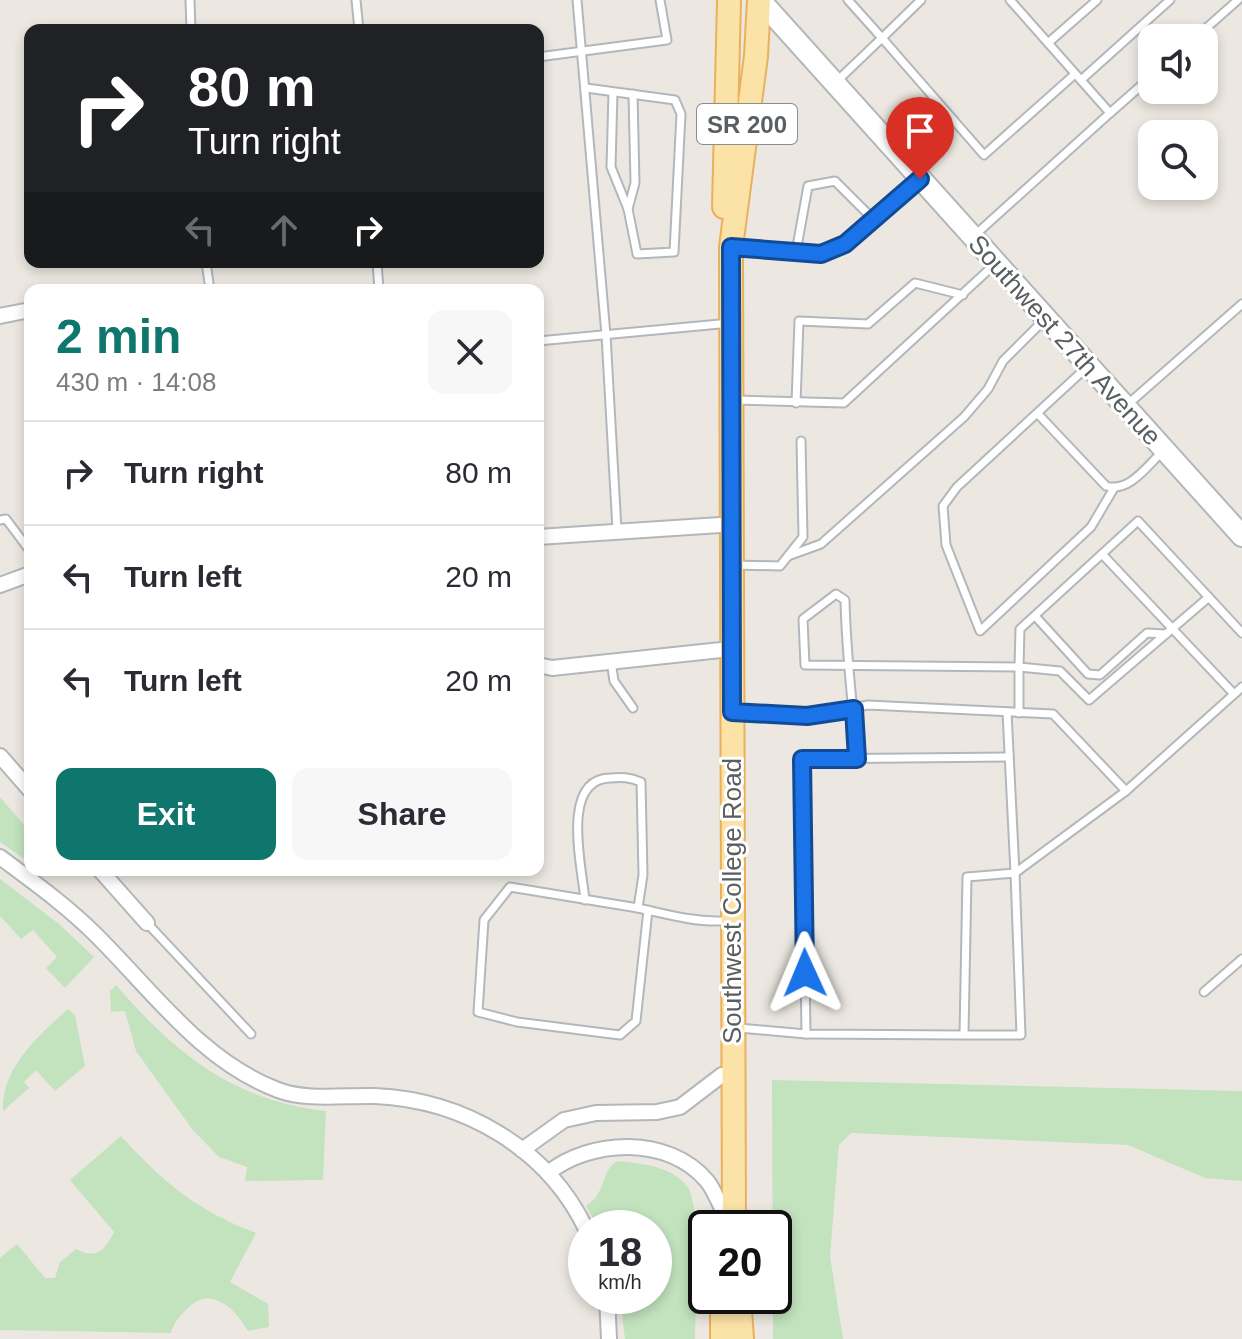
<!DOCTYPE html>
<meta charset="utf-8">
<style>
:root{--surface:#fff;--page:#f7f7f7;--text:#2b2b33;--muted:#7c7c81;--line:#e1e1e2;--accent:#0f766e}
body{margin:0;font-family:Helvetica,sans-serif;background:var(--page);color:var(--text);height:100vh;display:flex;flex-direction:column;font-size:30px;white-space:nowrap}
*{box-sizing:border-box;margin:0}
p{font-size:26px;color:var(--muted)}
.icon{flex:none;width:44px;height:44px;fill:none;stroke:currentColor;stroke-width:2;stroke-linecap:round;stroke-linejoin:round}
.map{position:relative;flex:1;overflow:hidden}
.drawer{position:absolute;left:24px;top:284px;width:520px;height:592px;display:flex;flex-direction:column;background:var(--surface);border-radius:16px;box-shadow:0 4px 12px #0003}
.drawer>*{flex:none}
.guide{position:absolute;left:24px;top:24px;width:520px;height:244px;border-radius:16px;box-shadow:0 4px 12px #0003;background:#202124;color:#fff;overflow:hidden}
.tools{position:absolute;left:1138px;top:24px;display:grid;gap:16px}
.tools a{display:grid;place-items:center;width:80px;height:80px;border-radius:16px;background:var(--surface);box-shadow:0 4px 12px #0003;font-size:40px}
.speed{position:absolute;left:568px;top:1210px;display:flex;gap:16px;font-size:40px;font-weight:700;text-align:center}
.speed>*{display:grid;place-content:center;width:104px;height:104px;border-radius:50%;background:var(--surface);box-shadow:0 4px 12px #0003;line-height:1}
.speed small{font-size:20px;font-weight:400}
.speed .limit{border:4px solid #111;border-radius:12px;background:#fff;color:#111}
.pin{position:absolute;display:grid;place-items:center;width:68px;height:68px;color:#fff;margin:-82px -34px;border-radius:50% 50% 50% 0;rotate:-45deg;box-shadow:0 0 8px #0007}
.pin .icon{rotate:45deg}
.me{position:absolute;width:88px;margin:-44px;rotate:359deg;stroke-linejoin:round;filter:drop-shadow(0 0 6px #0008)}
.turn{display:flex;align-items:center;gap:28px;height:168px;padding:0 32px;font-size:36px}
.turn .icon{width:104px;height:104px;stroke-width:2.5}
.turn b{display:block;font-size:56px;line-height:68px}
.lanes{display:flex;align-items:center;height:76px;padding:0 32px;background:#0003;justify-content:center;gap:40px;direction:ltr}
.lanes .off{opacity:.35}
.round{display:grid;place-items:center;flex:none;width:84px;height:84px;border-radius:16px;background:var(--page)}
.summary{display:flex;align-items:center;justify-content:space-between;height:136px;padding:0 32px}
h1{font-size:48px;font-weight:600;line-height:60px;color:var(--accent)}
.button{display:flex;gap:16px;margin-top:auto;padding:16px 32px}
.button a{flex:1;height:92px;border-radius:16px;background:var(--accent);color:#fff;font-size:32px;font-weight:600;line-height:92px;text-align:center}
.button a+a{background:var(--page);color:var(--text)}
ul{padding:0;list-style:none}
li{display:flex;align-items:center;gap:24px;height:104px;padding:0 32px;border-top:2px solid var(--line)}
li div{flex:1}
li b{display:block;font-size:30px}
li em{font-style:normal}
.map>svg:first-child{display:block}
.green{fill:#c2e3be}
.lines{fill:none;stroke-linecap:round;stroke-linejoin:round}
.service-casing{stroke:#b3b7bb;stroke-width:11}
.minor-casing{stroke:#b3b7bb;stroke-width:18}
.secondary-casing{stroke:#b2b7bb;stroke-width:24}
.primary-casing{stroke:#eab05b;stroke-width:26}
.service{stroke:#fff;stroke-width:7}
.minor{stroke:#fff;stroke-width:14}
.secondary{stroke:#fff;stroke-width:20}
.primary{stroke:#fbe2a6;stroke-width:22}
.route-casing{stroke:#114b97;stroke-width:20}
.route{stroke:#1a73e8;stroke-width:14}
.labels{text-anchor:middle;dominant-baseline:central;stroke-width:6;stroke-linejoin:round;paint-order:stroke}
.shield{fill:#fff;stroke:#8b8e90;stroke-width:2}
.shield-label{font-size:24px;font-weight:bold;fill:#595e61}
.street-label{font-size:26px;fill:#595e61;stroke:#fff}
</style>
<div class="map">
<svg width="1242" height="1339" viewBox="0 0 1242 1339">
<rect width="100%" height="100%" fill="#ece8e1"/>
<g class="green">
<path d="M0 797 30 832V863L0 842Z"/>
<path d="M0 879 59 924 94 957 65 988 46 968 57 957 33 930 21 939 0 916Z"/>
<path d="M116 985C176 1054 232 1100 326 1111L323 1180 245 1181 247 1167 219 1157 192 1129 136 1051 125 1011 111 1012 110 991Z"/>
<path d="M68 1009 75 1015 85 1066 55 1091 36 1070 24 1082 29 1088 3 1111C0 1069 41 1033 68 1009Z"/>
<path d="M772 1080 1242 1091V1181L1205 1178 1128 1145 851 1133 839 1145 830 1256 843 1339H773Z"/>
<path d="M121 1136C164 1183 196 1210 256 1233L230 1282 268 1304 269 1327 248 1331C236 1310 212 1285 189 1307 180 1316 174 1321 171 1333L0 1330V1258L17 1244 45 1278H55L60 1262 76 1249C95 1260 105 1251 114 1232L70 1180Z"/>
<path d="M617 1161C639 1163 671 1166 686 1185 703 1203 695 1309 695 1339H625L620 1296H654V1228H599L586 1206C607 1193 600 1172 617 1161Z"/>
</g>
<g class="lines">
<defs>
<g id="service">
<path d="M190 0 191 30"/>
<path d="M356 0 359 30"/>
<path d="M577 0 606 335 617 530"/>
<path d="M848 0 882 38 921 0"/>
<path d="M1010 0 1110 113 1152 76"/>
<path d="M1195 38 1238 0"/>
<path d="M1048 43 1097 0"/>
<path d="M538 57 667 40 660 0"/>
<path d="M1081 80 1170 0"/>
<path d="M836 82 882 38 984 155 1075 74"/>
<path d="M586 88 675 100 681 114 674 252 637 254 628 209 611 167 613 92"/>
<path d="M628 209 635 183 633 94"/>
<path d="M975 235 1110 113"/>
<path d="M733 247 821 254 845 244 918 180"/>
<path d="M796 252 808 186 835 181 873 219"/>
<path d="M206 262 210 290"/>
<path d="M377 262 379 290"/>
<path d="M538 341 720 324"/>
<path d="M1087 367 957 487 943 506 946 545 980 631 1091 527 1114 488"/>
<path d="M733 400 844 403 995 264"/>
<path d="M796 403 799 321 868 324 915 283 963 295"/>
<path d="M1127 405 1242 304"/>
<path d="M1038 414 1106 486C1129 493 1147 466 1162 452"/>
<path d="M0 520 6 519 30 551"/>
<path d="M1102 554 1234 694"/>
<path d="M788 556 821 544 964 417 988 389 1003 361 1044 320"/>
<path d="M734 565 780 566 803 537 801 441"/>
<path d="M1209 597 1089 700 1060 671 1019 667 1020 629 1138 521 1242 633"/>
<path d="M1035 616 1088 674 1100 675 1147 633 1166 634"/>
<path d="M611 661 614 681 633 708"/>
<path d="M734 712 807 716 868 705 1053 714 1126 791"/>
<path d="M1007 712 1015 873"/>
<path d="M857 759C853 705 846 654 845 600L836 594 803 619 805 665 1019 667V713"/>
<path d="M1015 873 1126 791 1242 687"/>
<path d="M585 900C582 867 560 779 610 778 622 777 629 777 641 782L643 875 638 908"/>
<path d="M648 910 636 1021 620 1035 517 1022 478 1012 484 920 510 887 638 908C666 914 693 922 721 921"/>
<path d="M147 923 251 1034"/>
<path d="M1204 992 1242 959"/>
<path d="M739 1028 806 1034 964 1035 967 877 1015 873 1021 1035H964"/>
<path d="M806 1034 802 759 1009 757"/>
</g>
<g id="minor">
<path d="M0 316 30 310"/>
<path d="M538 537 720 525"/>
<path d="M0 585 30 574"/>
<path d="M538 665 552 668 721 650"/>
<path d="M0 756 30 790"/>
<path d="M0 857C32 881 66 905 95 934 152 990 201 1061 278 1090 306 1101 346 1095 375 1096 464 1100 547 1148 586 1229"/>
<path d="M100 870 147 923"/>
<path d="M522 1150 564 1120 596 1113 657 1112 680 1107 722 1075"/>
<path d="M548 1173C591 1139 668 1135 707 1181 713 1188 717 1199 722 1208"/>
<path d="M607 1296 609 1339"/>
</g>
<path id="secondary" d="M760 0 1242 536"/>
<g id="primary">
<path d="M724 207 729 0"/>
<path d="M734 1228 731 247 756 56 759 0"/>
<path d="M722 1296V1339"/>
<path d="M739 1296 742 1339"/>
</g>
</defs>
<use href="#service" class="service-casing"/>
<use href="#minor" class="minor-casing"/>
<use href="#secondary" class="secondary-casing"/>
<use href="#primary" class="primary-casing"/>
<use href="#service" class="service"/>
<use href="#minor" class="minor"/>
<use href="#secondary" class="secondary"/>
<use href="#primary" class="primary"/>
</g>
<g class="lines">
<defs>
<path id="route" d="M805 973 802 759H857L854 709 807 716 732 712 731 247 821 254 845 244 920 179"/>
</defs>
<use href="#route" class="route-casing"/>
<use href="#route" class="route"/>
</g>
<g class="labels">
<rect class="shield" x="697" y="104" width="100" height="40" rx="6"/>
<g class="shield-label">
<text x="747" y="124">SR 200</text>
</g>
<g class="street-label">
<text transform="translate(1065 340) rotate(48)">Southwest 27th Avenue</text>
<text transform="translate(732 901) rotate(-90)">Southwest College Road</text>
</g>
</g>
</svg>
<div class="tools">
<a><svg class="icon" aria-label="sound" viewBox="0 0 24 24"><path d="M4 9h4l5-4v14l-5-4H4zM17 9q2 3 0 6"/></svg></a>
<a><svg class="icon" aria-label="search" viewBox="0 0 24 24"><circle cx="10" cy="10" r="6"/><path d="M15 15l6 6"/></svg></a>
</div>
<div class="speed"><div>18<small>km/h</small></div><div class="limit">20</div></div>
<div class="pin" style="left:920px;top:179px;background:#d93025"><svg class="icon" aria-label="arrive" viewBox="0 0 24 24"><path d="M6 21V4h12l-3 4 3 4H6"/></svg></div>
<svg class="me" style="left:805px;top:973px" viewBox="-20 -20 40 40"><path d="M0-17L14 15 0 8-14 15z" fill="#1a73e8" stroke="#fff" stroke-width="4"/></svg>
<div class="guide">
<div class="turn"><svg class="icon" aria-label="right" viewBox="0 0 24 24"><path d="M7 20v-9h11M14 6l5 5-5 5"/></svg><div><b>80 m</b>Turn right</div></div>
<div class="lanes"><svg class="icon off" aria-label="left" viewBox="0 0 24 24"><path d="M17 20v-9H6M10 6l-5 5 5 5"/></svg><svg class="icon off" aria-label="ahead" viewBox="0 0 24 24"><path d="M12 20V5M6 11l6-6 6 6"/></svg><svg class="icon" aria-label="right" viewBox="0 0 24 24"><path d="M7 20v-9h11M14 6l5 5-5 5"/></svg></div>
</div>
<section class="drawer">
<div class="summary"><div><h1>2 min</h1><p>430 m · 14:08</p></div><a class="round"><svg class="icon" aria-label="close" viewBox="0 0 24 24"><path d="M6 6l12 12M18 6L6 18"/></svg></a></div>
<ul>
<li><svg class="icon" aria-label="right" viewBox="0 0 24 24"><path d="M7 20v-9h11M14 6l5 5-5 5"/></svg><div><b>Turn right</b></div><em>80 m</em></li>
<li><svg class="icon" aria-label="left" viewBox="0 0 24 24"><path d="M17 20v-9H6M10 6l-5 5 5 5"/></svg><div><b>Turn left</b></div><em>20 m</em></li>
<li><svg class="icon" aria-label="left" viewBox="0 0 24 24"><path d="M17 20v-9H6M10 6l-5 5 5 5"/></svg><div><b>Turn left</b></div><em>20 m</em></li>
</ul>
<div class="button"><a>Exit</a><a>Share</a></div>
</section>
</div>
